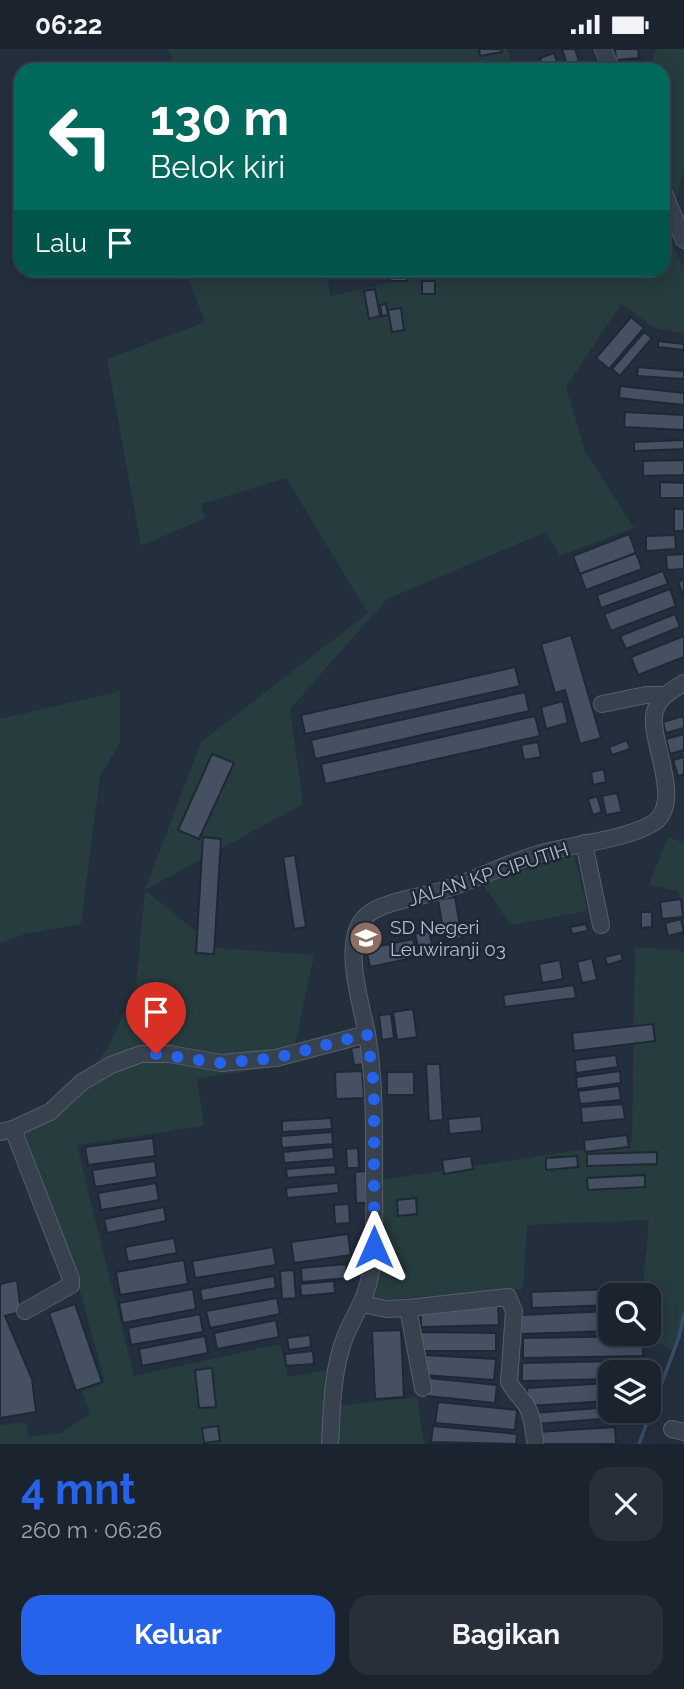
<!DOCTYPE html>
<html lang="id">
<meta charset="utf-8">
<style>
:root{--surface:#1b232e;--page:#282f3a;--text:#f1f3f6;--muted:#a0a4aa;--line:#39404a;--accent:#2563eb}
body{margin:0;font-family:Raleway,sans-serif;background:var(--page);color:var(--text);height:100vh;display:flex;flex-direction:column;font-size:26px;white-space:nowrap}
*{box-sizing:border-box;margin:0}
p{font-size:23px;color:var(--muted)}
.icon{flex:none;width:38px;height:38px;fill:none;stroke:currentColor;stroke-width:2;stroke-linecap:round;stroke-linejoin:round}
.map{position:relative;height:1395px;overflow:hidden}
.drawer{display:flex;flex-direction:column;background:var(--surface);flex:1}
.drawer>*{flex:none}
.banner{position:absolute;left:14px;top:14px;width:656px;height:214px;border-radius:21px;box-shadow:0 4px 18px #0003,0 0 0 2px var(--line);background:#00695c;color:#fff;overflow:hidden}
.buttons{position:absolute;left:598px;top:1234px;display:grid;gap:14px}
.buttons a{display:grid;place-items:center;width:63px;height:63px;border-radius:14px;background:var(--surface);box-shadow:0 4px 18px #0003,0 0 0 2px var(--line);font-size:35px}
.pin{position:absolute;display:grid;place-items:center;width:60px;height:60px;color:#fff;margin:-72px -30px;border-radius:50% 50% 50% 0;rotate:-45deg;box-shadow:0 0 7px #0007}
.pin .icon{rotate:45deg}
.me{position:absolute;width:77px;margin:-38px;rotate:0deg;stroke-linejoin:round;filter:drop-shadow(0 0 5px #0008)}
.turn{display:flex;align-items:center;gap:24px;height:147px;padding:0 21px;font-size:32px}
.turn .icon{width:91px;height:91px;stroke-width:2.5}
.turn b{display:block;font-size:49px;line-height:60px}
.then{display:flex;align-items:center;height:66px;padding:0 21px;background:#0003;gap:14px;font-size:26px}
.round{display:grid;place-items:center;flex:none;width:74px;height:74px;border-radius:21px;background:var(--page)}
.summary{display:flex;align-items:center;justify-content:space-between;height:119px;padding:0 21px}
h1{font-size:42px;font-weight:700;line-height:52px;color:var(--accent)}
.action{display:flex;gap:14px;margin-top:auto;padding:14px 21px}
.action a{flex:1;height:80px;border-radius:21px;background:var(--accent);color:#fff;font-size:28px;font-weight:700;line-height:80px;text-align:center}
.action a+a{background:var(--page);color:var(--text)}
.status{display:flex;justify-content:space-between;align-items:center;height:49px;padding:0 35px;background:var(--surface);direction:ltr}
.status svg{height:19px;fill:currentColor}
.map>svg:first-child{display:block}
.green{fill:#263c3f}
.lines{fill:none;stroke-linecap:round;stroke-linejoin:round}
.stream{stroke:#394c67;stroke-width:3.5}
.building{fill:#455162;stroke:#1f2835;stroke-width:2}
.minor-casing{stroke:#565f6c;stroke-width:18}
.minor{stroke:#38414e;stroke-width:16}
.route{stroke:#2563eb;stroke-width:12;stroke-dasharray:0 21.6}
.labels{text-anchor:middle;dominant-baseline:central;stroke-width:5;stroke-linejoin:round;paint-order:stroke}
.street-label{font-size:19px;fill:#b4bcc9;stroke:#1d2633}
.poi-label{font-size:19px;fill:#b4bcc9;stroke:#1d2633;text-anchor:start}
</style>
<div class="status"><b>06:22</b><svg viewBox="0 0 49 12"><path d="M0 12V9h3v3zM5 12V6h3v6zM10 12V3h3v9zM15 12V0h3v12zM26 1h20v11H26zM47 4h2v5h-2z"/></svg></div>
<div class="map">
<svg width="684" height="1395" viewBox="0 0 684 1395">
<rect width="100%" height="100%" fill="#242f3e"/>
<g class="green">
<path d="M168 0H507L515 21H177Z"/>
<path d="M656 0H684V118L669 188 684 220V284L655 279 621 255 566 338 585 402 634 479 560 507 546 483 387 550 290 660 303 755 145 841 216 899 314 906 291 1015 197 1030 204 1077 77 1096 134 1327 280 1295 288 1328 330 1321 328 1358 417 1348 424 1395H0V1376L25 1373 29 1388 61 1384 90 1365 82 1342 105 1333 77 1231 25 1083 61 1061 109 997 136 937 145 841 201 693 368 564 286 429 201 455 205 469 141 497 107 310 205 273 185 221H327L330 247 450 221 663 220V21H649Z"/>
<path d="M120 642V694L100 727 81 875 25 885 0 894V670Z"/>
<path d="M668 788 684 794V875L678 842 649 836Z"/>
<path d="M574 806 588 862 511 876 481 833Z"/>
<path d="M635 898 684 902V1273L674 1303 645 1285 649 1284V1246H642L649 1171 527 1176 523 1240 369 1252 365 1158 375 1132 632 1093Z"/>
</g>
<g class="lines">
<path class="stream" d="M639 1395 679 1288 684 1265"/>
</g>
<g class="building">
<path d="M479 0H501L502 3 480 7Z"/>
<path d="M562 0H575L579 12 567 16Z"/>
<path d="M615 0H638L639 9 616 11Z"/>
<path d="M554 4 560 21H544L540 9Z"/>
<path d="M640 12 641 21H619L618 13Z"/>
<rect x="390" y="220" width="17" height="12"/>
<rect x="422" y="232" width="13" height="13"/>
<path d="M375 240 380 267 369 270 364 242Z"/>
<path d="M386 255 388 266 382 267 380 256Z"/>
<path d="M401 259 404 281 392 283 388 261Z"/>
<path d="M631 268 644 279 609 320 596 309Z"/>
<path d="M644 283 652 289 620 327 612 320Z"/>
<path d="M658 292 684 295V301L658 298Z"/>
<path d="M638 318 684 322V330L637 327Z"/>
<path d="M620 337 684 344V356L619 349Z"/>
<path d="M625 363 684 366V381L624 378Z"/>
<path d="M684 391V400L634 402V393Z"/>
<path d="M684 411V426L643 427V412Z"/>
<path d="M660 433 684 434V449H660Z"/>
<rect x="674" y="460" width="10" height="22"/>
<path d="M629 485 636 504 580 525 573 507Z"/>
<path d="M675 486 676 500 646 502V487Z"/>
<path d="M636 504 642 520 586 541 580 525Z"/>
<path d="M684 505V520L667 521 666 506Z"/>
<path d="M663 522 668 535 601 559 597 546Z"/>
<path d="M684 530V548L678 533Z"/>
<path d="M670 540 676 557 611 582 604 565Z"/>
<path d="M675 565 680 578 626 600 620 587Z"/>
<path d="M571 586 601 689 580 695 565 641 555 644 541 595Z"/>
<path d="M684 587V608L638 626 631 608Z"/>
<path d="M515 618 520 637 305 685 301 666Z"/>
<path d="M525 643 529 662 315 710 311 691Z"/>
<path d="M563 652 568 674 546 680 541 658Z"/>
<path d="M535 667 540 687 325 735 321 715Z"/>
<path d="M684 667V679L666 684 663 673Z"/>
<path d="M684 685V701L670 705 666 690Z"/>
<path d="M627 691 630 700 612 706 609 698Z"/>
<path d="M538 693 541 708 524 711 521 696Z"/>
<path d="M212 705 234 714 199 790 178 781Z"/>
<path d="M684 708V725L678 727 673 711Z"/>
<path d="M604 720 606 733 593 736 591 723Z"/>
<path d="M617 744 622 763 606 766 602 747Z"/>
<path d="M597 747 602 763 593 766 588 750Z"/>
<path d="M203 788 221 790 214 905 196 904Z"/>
<path d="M295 806 306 878 294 880 283 808Z"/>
<path d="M455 848 462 889 445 892 438 851Z"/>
<path d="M681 850 683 868 662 870 660 853Z"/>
<path d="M641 863H652V878L641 879Z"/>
<path d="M681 870 684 883 668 887 665 874Z"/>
<path d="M586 875 588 882 572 885 570 878Z"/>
<path d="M429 882 433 899 419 902 415 885Z"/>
<path d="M413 890 417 908 370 918 366 900Z"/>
<path d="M621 904 623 911 607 916 605 908Z"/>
<path d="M592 909 597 931 582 934 577 913Z"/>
<path d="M560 911 563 930 542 934 539 915Z"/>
<path d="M574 936 576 949 505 958 503 946Z"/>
<path d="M413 960 417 988 397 991 393 963Z"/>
<path d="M391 965 394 989 382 991 379 966Z"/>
<path d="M653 975 655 992 574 1002 572 984Z"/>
<path d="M363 997 365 1015 354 1016 351 999Z"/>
<path d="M616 1006 618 1018 576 1024 575 1011Z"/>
<path d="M426 1015H440L443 1071 429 1072Z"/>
<path d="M362 1022 364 1049 336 1050 335 1023Z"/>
<path d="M620 1022 621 1034 577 1040 576 1028Z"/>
<rect x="387" y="1023" width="27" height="23"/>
<path d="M619 1037 621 1051 580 1055 578 1042Z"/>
<path d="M623 1055 625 1070 582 1074 581 1058Z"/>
<path d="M481 1067 482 1082 449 1085 448 1070Z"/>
<path d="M331 1069 332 1080 282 1083V1072Z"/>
<path d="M332 1083 333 1095 282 1099 281 1087Z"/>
<path d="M627 1086 629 1098 585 1103 584 1091Z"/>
<path d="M153 1089 155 1107 88 1116 85 1098Z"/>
<path d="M333 1098 334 1110 284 1114 283 1103Z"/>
<path d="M358 1099 359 1119H347L346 1100Z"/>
<path d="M657 1103V1115L587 1117V1105Z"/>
<path d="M471 1107 473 1120 444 1125 442 1111Z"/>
<path d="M577 1107 578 1118 546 1121V1109Z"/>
<path d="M155 1112 157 1128 95 1138 92 1121Z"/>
<path d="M335 1116 336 1125 287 1129 286 1120Z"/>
<path d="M366 1122V1154H356L355 1123Z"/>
<path d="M645 1126V1138L588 1141 587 1129Z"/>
<path d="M156 1134 159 1151 101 1161 98 1144Z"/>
<path d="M338 1134 339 1144 287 1149 286 1139Z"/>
<path d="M416 1149 417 1165 398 1167 397 1151Z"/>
<path d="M349 1155 350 1174 335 1175 334 1156Z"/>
<path d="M164 1158 166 1172 107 1184 104 1170Z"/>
<path d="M348 1185 351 1206 294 1214 291 1193Z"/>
<path d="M174 1189 177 1204 128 1213 125 1198Z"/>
<path d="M273 1198 276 1216 195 1229 192 1212Z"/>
<path d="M184 1211 188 1235 120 1246 116 1223Z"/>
<path d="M346 1215 347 1229 302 1233 301 1219Z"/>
<path d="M294 1221 296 1249 282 1250 280 1222Z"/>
<path d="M274 1227 276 1239 202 1252 200 1240Z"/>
<path d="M17 1231 21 1263 5 1267 32 1330 36 1363 0 1369V1235Z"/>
<path d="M334 1232 335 1244 301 1247 300 1235Z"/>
<path d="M641 1239 642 1246H611V1256L532 1259 531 1243Z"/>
<path d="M193 1240 196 1260 123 1274 119 1254Z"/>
<path d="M277 1249 280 1265 210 1279 206 1262Z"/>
<path d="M75 1255 102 1333 76 1342 49 1264Z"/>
<path d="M498 1257 499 1276 421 1278V1259Z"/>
<path d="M611 1262V1282L521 1285 520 1266Z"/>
<path d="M200 1265 203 1283 131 1296 128 1279Z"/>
<path d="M276 1271 279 1288 217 1300 214 1284Z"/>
<path d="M401 1281 404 1348 375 1350 372 1282Z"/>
<path d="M420 1283 496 1284V1302H420Z"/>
<path d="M310 1286 311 1298 289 1301 287 1289Z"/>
<path d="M205 1287 208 1304 142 1317 139 1300Z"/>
<path d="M642 1287 643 1307 523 1309V1289Z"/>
<path d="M313 1302 314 1315 286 1317 285 1305Z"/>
<path d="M425 1306 496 1310 494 1331 423 1326Z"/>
<path d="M623 1312V1323H611V1330L522 1332V1314Z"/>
<path d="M212 1319 216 1358 199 1359 195 1321Z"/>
<path d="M429 1329 497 1336 495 1354 427 1347Z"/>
<path d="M609 1334 610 1352 528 1357 527 1339Z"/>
<path d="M438 1353 517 1361 515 1381 435 1374Z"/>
<path d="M611 1358V1362H615L616 1369 535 1375 534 1364Z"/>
<path d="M218 1377 220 1392 204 1394 202 1379Z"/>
<path d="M433 1377 517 1385 516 1395 431 1393Z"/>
<path d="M615 1378 616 1395H539L538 1383Z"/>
</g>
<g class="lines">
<defs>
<g id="minor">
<path d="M603 0 612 21"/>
<path d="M663 142 684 191"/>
<path d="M602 655 646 646H664"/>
<path d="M584 794 601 876"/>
<path d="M13 1080 71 1230V1236L25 1262"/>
<path d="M0 1083 13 1080 50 1063 82 1033 111 1016 141 1005H170L221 1014 276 1009 367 985"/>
<path d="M362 1255 386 1260 408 1259 508 1248 514 1262 509 1333C513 1342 518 1344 523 1352 532 1362 533 1378 535 1391"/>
<path d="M408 1259 423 1339"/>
<path d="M672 1380 684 1383"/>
<path d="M330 1395C332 1361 332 1323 344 1291 352 1269 366 1251 370 1227 376 1194 374 1161 374 1127 374 1079 375 1032 367 985 361 954 341 893 365 868 379 853 420 848 440 842 473 832 505 815 538 805 572 795 627 791 655 773 684 750 647 689 655 662 659 648 672 641 684 634"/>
</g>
</defs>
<use href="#minor" class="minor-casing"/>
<use href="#minor" class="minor"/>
</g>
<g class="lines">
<path class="route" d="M156 1005 220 1014 276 1009 367 985 374 1037V1198"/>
</g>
<defs>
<symbol id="school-disc" viewBox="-11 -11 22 22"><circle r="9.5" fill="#8d6e63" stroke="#1d2633"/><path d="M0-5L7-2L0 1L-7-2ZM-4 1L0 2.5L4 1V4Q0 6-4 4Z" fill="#fff"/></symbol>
</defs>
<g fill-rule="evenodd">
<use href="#school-disc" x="347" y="870" width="38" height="38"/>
</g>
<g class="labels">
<g class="street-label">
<text transform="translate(488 825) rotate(-18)">JALAN KP CIPUTIH</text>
</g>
<g class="poi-label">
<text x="390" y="878">SD Negeri<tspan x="390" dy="22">Leuwiranji 03</tspan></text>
</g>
</g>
</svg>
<div class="buttons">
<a><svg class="icon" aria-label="search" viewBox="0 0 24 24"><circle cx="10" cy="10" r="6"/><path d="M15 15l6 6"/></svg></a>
<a><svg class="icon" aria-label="layers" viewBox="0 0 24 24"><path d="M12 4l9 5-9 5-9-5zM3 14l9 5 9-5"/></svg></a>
</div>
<div class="pin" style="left:156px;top:1005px;background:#d93025"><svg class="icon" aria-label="arrive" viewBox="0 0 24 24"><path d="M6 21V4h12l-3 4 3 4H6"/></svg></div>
<svg class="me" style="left:374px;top:1198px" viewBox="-20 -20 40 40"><path d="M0-17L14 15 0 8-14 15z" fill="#2563eb" stroke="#fff" stroke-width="4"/></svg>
<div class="banner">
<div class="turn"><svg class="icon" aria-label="left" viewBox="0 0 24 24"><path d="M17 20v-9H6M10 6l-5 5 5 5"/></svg><div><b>130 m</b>Belok kiri</div></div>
<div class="then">Lalu<svg class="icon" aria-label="arrive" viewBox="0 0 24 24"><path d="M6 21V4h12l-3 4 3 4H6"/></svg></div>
</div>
</div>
<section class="drawer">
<div class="summary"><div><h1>4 mnt</h1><p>260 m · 06:26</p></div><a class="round"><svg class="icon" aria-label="close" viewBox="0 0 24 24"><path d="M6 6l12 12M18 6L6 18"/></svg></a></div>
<div class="action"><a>Keluar</a><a>Bagikan</a></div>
</section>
